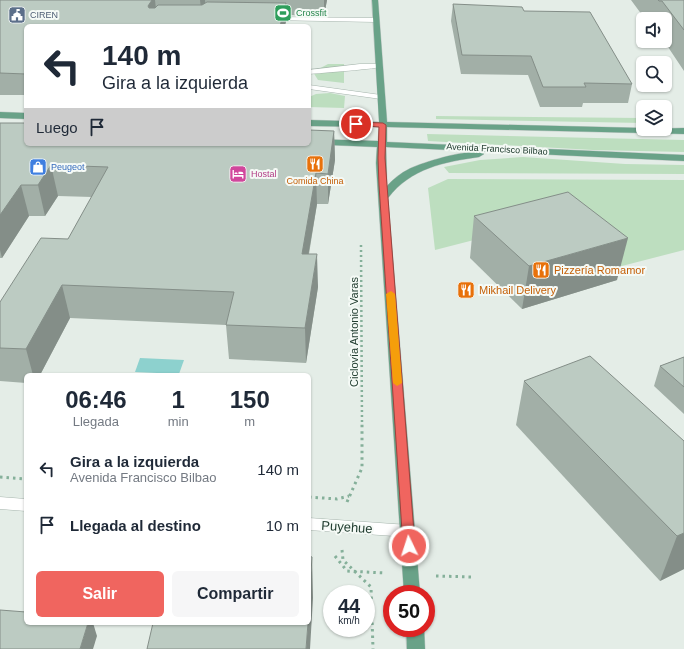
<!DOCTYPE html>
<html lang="es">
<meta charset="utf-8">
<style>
:root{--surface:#fff;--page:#f6f6f7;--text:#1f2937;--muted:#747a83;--accent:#f0655f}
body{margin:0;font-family:Helvetica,sans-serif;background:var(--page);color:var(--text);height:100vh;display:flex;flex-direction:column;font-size:15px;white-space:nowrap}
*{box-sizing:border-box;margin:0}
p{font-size:13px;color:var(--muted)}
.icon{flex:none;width:22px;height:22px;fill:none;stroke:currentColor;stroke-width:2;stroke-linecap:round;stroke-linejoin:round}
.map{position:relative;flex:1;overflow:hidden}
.drawer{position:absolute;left:24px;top:373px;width:287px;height:252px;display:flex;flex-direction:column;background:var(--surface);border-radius:6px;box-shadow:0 1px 3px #0004}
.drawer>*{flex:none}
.hud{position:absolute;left:24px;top:24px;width:287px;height:122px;border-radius:6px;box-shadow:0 1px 3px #0004;background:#fff;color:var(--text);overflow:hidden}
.tools{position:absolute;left:636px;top:12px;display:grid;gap:8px}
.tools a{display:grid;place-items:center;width:36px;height:36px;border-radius:6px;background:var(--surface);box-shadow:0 1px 3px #0004;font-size:20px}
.speed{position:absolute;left:323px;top:585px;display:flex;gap:8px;font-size:20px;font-weight:700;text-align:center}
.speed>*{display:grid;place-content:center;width:52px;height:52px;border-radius:50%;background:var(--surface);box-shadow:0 1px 3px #0004;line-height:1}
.speed small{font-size:10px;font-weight:400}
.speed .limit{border:6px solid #d22;background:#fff;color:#111}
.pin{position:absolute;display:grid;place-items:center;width:34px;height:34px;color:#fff;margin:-17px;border:2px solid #fff;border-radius:50%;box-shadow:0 1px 4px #0007}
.me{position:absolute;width:44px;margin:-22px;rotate:356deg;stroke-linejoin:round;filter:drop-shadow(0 0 3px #0008)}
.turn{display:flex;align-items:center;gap:14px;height:84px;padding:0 12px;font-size:18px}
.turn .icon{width:52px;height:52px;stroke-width:2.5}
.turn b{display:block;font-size:28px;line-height:34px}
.then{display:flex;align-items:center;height:38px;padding:0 12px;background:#0003;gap:8px;font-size:15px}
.eta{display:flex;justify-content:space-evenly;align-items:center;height:68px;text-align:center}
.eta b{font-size:24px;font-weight:800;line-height:28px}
.cta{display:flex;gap:8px;margin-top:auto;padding:8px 12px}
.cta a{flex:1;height:46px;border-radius:6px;background:var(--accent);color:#fff;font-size:16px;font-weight:800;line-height:46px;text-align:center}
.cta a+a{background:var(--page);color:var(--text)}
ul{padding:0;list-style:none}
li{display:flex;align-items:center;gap:12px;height:56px;padding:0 12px}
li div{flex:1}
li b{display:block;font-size:15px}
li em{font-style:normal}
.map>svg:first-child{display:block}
.green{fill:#bddebf}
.water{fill:#8dd1ce}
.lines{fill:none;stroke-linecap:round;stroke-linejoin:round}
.minor-casing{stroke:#a6b5ad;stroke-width:1}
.major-casing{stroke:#c1c9c6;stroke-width:1}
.path-far1{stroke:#85b09a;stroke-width:2.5;stroke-dasharray:2 3;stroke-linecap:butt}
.path{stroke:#85b09a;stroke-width:3;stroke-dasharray:2.5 4;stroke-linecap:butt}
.minor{fill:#fff;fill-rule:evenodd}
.major{fill:#69a288;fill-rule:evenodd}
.wall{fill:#a2afa7}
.shaded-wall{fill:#848e88}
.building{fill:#bccbc2;stroke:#848e88}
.route{fill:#f0655f;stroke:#9c423e}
.slow{fill:#f59e0b}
.labels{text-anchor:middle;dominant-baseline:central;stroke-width:4;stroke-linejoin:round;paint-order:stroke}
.far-leisure-label{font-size:9px;fill:#27864d;stroke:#f5faf6;text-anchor:start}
.far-service-label{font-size:9px;fill:#4e5e75;stroke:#f5faf6;text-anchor:start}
.far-street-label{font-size:9px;fill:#233f32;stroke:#f5faf6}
.far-shop-label{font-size:9px;fill:#366cbe;stroke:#f5faf6;text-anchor:start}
.far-hotel-label{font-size:9px;fill:#b23c85;stroke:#f5faf6;text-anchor:start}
.far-food-label{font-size:9px;fill:#c56008;stroke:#f5faf6}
.food-label{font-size:11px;fill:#c56008;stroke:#f5faf6;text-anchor:start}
.street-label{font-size:11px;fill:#233f32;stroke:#f5faf6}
.near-street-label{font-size:13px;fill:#233f32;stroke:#f5faf6}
</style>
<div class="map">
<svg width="684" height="649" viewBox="0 0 684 649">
<rect width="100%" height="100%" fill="#e4ede7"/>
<g class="green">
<path d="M328 64H344V83L318 80 313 72Z"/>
<path d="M330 93 345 96 344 108 309 107V97L316 94Z"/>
<path d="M436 116 643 118V123L436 119Z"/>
<path d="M427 134 684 140V152L593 150 428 141Z"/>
<path d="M523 157 625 164 684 165V174L449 173 444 167 480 160Z"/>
<path d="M448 179 684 180V250L618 267 559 218 435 250 428 188Z"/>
</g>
<path class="water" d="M140 358 184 360 179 374 135 372Z"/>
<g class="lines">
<defs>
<g id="minor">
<path d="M271 17 376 18 379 20 376 22 269 20V18Z"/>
<path d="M360 64H379L383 66C380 69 319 73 309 74V70Z"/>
<path d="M309 85 381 95 385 97 381 99 309 89Z"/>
<path d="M0 497 26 499V511L0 509Z"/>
<path d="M309 518 408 525 413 527 416 531 413 535 408 537 309 530Z"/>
</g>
<g id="major">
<path d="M372 0H378L387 122 643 128V129L684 128V134L387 127V142L684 155V161L386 147 387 186C393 179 401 173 409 169 420 163 475 146 484 154L479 157C444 162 411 168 388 198L420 594H404L376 163 377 147 306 144H309V139L378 141 379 127 309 126V120L379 122Z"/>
<path d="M0 112 26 113V119L0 118Z"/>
<path d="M406 628H424L425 649H407Z"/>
</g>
</defs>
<use href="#minor" class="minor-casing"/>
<use href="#major" class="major-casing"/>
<path class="path-far1" d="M361 245 362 423"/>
<g class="path">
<path d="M0 477 26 479"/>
<path d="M309 497 337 499 349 496"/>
<path d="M347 502 362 468V422"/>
<path d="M342 550 343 560 371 587 373 649"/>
<path d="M335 556 347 571 385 573"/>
<path d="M436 576 472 577"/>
</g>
<use href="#minor" class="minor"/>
<use href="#major" class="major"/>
</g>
<g class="wall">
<path d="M0 0H327L324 16 286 15V22L26 26V95H0Z"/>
<path d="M631 0H684V71L664 41H665V19H645Z"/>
<path d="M453 4 524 11 632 84 628 103H583L582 107H540L528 75 461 74 451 21Z"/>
<path d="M0 123 26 144 334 131 335 160 328 204H317L309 254 318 287 306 363 229 359 226 325 70 318 40 375H26V383L0 381V302L68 239 92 197 58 196 45 216H29L2 258H0Z"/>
<path d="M474 216 617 280 522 309 470 258Z"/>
<path d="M684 357V414L654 386 660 366Z"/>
<path d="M524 381 684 441V569L660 581 516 425Z"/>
</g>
<g class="shaded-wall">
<path d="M152 0H155L157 18 148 6Z"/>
<path d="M200 0H205L206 14 202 18Z"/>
<path d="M324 0H327L324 16Z"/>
<path d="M286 3V22L285 26H280Z"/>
<path d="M334 131 335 160 328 204V174Z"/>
<path d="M51 165 58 196 45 216 38 185Z"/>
<path d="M316 173 317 204 303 286 302 254Z"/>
<path d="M21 185 29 216 2 258 0 250V215Z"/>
<path d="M628 238 617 280 522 309 529 266Z"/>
<path d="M317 254 318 287 306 363 305 328Z"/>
<path d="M62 285 70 318 40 375H33L26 349Z"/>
<path d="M684 533V569L660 581 677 536Z"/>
<path d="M312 557 313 598 310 649H306L308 623H309V604Z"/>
<path d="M88 623H93L97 636 93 649H80Z"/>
</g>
<g class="building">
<path d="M0 0H152L148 6 149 8H155L158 5H202L207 2 286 3 280 26H26V74L0 73Z"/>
<path d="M658 0H684V30L662 1H659Z"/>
<path d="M453 4 522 7 524 11 590 12 632 84 584 83 586 87H543L531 56 462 55Z"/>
<path d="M0 123H26V144H309V130L334 131 328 174 316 173 302 254H317L305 328 226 325 234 292 62 285 26 349 0 348V302L41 238 68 239 108 167 51 165 38 185H21L0 215Z"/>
<path d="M568 192 628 238 529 266 474 216Z"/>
<path d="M590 356 684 441V533L677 536 524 381Z"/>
<path d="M684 357V387L660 366Z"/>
<path d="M309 556 312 557 309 604Z"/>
<path d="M0 610 26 612V623H88L80 649H0Z"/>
<path d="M153 623H308L306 649H147Z"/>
</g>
<path class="route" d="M356 122 383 123 386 125 385 158 387 185 415 546 414 549 409 551 405 549 403 546 379 185 378 158 379 127 354 125 353 124Z"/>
<path class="slow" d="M391 291 395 294 402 383 397 386 393 383 386 294Z"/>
<defs>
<symbol id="stadium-square" viewBox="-11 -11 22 22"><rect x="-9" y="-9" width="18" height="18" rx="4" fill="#2e9e5b" stroke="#f5faf6"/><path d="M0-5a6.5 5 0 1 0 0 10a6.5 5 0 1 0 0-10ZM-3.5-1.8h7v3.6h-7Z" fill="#fff"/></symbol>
<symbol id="civic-square" viewBox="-11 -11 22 22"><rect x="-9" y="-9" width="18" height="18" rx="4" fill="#5c6f8a" stroke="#f5faf6"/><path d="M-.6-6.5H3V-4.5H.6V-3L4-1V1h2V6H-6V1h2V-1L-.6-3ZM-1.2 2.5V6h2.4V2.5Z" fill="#fff"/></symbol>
<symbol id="restaurant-square" viewBox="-11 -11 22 22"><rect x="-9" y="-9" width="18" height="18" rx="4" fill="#e8710a" stroke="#f5faf6"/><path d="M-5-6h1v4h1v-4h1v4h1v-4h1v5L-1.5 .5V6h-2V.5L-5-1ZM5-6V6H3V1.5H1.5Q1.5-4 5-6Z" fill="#fff"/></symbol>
<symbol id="shop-square" viewBox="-11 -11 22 22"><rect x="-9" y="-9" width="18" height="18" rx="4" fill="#3f7fe0" stroke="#f5faf6"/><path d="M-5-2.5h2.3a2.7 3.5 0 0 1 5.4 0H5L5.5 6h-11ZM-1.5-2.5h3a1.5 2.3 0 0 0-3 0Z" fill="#fff"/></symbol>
<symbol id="hotel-square" viewBox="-11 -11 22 22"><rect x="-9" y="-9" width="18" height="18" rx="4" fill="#d1479c" stroke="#f5faf6"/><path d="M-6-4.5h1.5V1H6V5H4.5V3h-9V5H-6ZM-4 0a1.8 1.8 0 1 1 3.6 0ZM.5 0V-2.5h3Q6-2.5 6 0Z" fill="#fff"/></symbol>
</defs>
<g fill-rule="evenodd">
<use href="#stadium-square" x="273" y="3" width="20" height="20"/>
<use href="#civic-square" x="7" y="5" width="20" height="20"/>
<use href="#restaurant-square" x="305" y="154" width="20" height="20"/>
<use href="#shop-square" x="28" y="157" width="20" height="20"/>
<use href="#hotel-square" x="228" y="164" width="20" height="20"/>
<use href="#restaurant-square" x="531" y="260" width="20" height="20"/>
<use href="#restaurant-square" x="456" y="280" width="20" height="20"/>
</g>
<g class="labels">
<g class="far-leisure-label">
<text x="296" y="13">Crossfit</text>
</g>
<g class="far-service-label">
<text x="30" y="15">CIREN</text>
</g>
<g class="far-street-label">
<text transform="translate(497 149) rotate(3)">Avenida Francisco Bilbao</text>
</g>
<g class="far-shop-label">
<text x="51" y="167">Peugeot</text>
</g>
<g class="far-hotel-label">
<text x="251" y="174">Hostal</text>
</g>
<g class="far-food-label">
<text x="315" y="181">Comida China</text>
</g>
<g class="food-label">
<text x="554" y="270">Pizzería Romamor</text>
<text x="479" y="290">Mikhail Delivery</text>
</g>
<g class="street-label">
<text transform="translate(354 332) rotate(-90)">Ciclovía Antonio Varas</text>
</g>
<g class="near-street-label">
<text transform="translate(347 527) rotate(4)">Puyehue</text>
</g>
</g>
</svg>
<div class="tools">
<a><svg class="icon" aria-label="sound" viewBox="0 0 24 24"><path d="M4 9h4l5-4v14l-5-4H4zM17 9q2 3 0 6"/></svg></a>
<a><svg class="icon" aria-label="search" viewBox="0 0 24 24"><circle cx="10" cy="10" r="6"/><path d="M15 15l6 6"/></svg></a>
<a><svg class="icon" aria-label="layers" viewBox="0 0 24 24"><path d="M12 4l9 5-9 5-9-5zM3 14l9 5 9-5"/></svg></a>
</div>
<div class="speed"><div>44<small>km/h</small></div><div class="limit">50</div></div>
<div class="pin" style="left:356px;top:124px;background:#d93025"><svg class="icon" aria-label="arrive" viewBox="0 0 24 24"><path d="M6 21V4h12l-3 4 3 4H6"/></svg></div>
<svg class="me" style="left:409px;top:546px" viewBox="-20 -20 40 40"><circle r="17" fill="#f0655f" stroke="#fff" stroke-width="3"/><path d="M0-11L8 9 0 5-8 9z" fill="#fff"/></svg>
<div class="hud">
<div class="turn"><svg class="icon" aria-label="left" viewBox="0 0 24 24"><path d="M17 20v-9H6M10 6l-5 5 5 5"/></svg><div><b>140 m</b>Gira a la izquierda</div></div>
<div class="then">Luego<svg class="icon" aria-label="arrive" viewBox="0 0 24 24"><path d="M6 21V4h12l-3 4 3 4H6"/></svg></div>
</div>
<section class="drawer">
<div class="eta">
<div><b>06:46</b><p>Llegada</p></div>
<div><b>1</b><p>min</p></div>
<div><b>150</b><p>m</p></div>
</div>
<ul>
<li><svg class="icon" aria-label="left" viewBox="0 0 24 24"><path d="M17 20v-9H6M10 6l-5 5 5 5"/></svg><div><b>Gira a la izquierda</b><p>Avenida Francisco Bilbao</p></div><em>140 m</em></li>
<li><svg class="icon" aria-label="arrive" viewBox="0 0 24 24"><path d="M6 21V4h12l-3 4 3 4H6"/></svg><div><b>Llegada al destino</b></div><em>10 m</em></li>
</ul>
<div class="cta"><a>Salir</a><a>Compartir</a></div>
</section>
</div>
